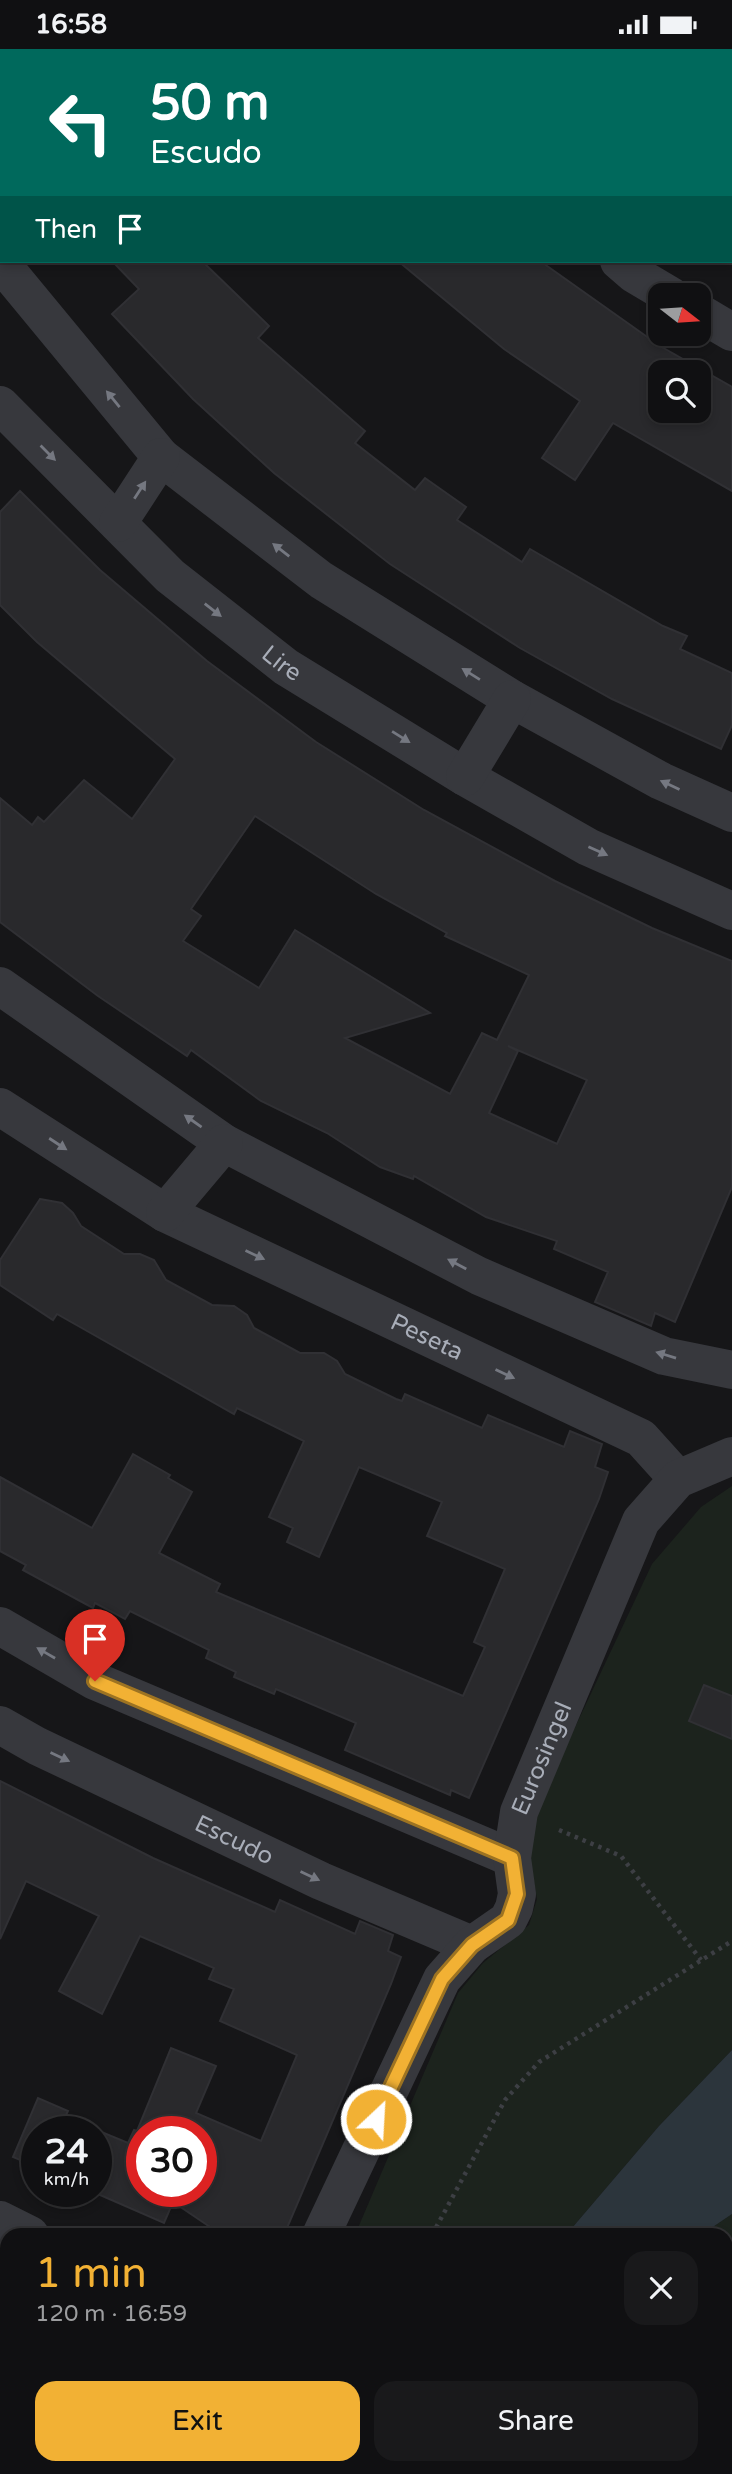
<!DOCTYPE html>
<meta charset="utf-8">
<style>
:root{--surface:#101012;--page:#19191b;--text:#f1f3f6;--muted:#9c9d9f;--line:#303032;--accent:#f2b134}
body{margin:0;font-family:"Varela Round",sans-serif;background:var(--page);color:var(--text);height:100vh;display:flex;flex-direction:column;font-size:26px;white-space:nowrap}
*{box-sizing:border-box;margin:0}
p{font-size:23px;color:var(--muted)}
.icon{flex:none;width:38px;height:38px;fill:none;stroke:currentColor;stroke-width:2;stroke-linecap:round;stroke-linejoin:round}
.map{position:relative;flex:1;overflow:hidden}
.sheet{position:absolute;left:0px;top:2179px;width:733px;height:247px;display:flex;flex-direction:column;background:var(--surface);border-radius:21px 21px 0 0;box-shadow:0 4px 10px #0003,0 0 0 2px var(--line)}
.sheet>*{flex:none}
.top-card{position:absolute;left:0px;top:0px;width:733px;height:214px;box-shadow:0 4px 10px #0003,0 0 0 2px var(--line);background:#00695c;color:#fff;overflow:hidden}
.needle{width:46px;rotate:107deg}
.controls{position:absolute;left:648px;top:234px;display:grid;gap:14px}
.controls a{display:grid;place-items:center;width:63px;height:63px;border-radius:14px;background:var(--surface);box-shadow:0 4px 10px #0003,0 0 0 2px var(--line);font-size:35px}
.speed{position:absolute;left:21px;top:2067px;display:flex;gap:14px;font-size:35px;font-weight:700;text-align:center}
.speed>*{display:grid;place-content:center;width:91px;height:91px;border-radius:50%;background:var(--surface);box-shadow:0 4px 10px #0003,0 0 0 2px var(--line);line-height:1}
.speed small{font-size:18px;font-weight:400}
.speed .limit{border:10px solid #d22;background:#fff;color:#111}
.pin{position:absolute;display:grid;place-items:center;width:60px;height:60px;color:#fff;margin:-72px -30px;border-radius:50% 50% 50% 0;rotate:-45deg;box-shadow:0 0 7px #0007}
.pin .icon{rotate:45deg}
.me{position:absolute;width:77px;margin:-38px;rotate:25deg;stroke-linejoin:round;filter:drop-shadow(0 0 5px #0008)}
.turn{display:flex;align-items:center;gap:24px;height:147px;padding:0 35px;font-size:32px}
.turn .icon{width:91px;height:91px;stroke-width:2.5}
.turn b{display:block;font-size:49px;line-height:60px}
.then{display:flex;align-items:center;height:66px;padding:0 35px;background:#0003;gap:14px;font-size:26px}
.round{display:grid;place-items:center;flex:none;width:74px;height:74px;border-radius:21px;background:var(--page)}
.overview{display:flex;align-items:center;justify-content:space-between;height:119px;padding:0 35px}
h1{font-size:42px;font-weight:600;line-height:52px;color:var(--accent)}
.action{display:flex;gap:14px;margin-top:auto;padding:14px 35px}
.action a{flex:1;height:80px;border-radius:21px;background:var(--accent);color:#111;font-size:28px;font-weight:600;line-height:80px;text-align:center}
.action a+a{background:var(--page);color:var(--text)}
.status{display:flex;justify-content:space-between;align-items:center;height:49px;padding:0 35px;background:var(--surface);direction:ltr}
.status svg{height:19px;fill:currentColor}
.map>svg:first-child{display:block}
.green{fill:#1c231d}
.water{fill:#2c353c}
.building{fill:#29292c;stroke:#303034;stroke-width:2;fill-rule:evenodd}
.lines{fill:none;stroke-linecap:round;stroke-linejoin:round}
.path{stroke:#3d3f44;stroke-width:4.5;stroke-dasharray:3.5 5;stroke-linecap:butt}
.minor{stroke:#37383d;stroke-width:38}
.oneway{fill:#757881}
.route-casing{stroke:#9d7322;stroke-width:18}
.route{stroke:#f2b134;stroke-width:12}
.labels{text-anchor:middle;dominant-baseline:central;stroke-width:7;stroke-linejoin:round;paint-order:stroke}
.street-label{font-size:24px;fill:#a8adb8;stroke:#111113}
</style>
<div class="status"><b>16:58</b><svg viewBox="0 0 49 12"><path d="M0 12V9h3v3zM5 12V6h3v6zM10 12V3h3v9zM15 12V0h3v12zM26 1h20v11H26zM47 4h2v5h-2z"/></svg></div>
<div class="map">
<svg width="732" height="2425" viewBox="0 0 732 2425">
<rect width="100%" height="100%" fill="#161618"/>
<g class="green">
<path d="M732 1437V2001L659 2077 566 2186H355L458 1944 483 1914 529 1876 537 1850 530 1809 537 1759 652 1515 701 1458Z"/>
<path d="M732 2165V2227L726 2231V2186H701Z"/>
<path d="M0 2198 7 2201V2280L0 2278Z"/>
<path d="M442 2419V2418L500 2419 495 2425H438Z"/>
</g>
<g class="water">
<path d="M732 2001V2165L701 2186H566L659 2077Z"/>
<path d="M0 2278 7 2281V2418L442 2419 438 2425H0Z"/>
</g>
<g class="building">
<path d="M112 212H202L269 277 258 289 365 382 355 394 415 441 425 429 466 458 457 471 522 513 530 500 663 577 687 587 680 600 732 624V676L721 700 612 650 520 599 390 515 330 468 274 424 193 350 112 265 139 240Z"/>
<path d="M398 212H540L660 297 732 338V442L613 374 575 431 542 409 580 352 504 300ZM660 324H698V362H660Z"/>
<path d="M20 442 100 521 207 612 316 693 424 761 555 832 652 879 732 912V1138L675 1273 655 1264 651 1277 595 1253 608 1223 554 1200 557 1192 486 1168 414 1127 413 1130 380 1118 327 1084 261 1052 191 1001 187 1007 98 947 0 873V749L32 776 38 768 44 773 84 731 132 770 175 710 37 593 0 556V463ZM255 767 376 845 447 884 445 887 529 926 497 991 482 984 450 1045 345 989 430 964 295 881 259 939 183 892 201 867 191 860ZM508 997 587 1031 557 1095 489 1064 518 1002Z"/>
<path d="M40 1150 62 1154 73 1164 81 1177 124 1205H140L154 1211 166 1231 212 1256 234 1257 247 1266 254 1279 300 1304H324L337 1312 345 1325 396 1350 402 1352 405 1345 482 1379 488 1366 564 1398 570 1382 602 1395 595 1418 608 1423 599 1450 469 1749 451 1741 450 1746 345 1701 356 1674 276 1640 274 1645 234 1628 236 1623 206 1609 209 1601 130 1562 125 1570 95 1554 93 1559 23 1521 26 1516 0 1502V1428L92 1479 133 1405 170 1426 168 1429 192 1443 159 1504 220 1535 216 1543 463 1647 485 1598 474 1593 505 1520 427 1487 442 1453 359 1418 319 1508 287 1493 293 1479 269 1468 304 1392 237 1359 234 1365 57 1265 53 1271 0 1236V1211Z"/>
<path d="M704 1636 732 1647V1690L689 1672Z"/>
<path d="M0 1732 153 1809 275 1863 280 1851 355 1885 360 1872 393 1886 388 1902 401 1908 391 1935 284 2186H222L173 2153 164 2174 91 2142H96V2082H37V2118L13 2108 38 2049 68 2062 65 2068 128 2094 134 2081 137 2082 171 1999 216 2017 196 2064 261 2092 297 2006 220 1972 234 1940 209 1930 214 1919 140 1887 102 1965 59 1942 99 1867 26 1832 0 1890ZM142 2082H201V2142H142Z"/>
</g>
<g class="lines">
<g class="path">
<path d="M58 2 61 0"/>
<path d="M0 36 2 35"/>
<path d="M559 1781 621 1807 701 1911"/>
<path d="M432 2186 505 2051 539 2013 732 1892"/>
<path d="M0 2230 7 2232"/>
<path d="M726 2241 732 2237"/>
<path d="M512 2425 517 2418"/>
</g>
<g class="minor">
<path d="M404 0 405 2"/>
<path d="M514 0 515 2"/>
<path d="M619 212 634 225 671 247"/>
<path d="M0 213 161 408 321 531 512 650 661 732 732 764"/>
<path d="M698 263 732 283"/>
<path id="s1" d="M0 356 170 527 286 618 465 728 588 798 732 862"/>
<path d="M118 474 161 408"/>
<path d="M465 728 512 650"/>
<path d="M0 937 224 1094 479 1227 664 1307 732 1321"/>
<path id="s2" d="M0 1058 165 1164 641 1389 678 1430"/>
<path d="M165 1164 224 1094"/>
<path d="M0 1577 95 1632 512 1809"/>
<path id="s3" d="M0 1676 37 1697 321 1832 472 1896"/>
<path d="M0 2171 30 2186"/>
<path id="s4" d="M321 2186 442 1930 472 1896 508 1871 514 1859 517 1845 512 1809 519 1763 641 1472 678 1430 732 1407"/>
<path d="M726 2302 732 2298"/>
<path d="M576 2425 583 2418"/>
</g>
</g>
<defs><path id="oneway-solid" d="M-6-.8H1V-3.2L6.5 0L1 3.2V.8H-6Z" transform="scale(1.75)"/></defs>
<g class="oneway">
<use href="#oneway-solid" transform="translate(113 350) rotate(-129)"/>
<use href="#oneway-solid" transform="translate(48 404) rotate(45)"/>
<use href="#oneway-solid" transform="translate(140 441) rotate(-57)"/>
<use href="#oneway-solid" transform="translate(281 501) rotate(-142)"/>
<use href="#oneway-solid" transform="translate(213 561) rotate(38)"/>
<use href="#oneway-solid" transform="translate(471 625) rotate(-148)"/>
<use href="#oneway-solid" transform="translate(401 688) rotate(32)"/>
<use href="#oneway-solid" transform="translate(670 736) rotate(-155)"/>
<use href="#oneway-solid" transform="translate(598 802) rotate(24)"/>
<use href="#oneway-solid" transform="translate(193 1072) rotate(-145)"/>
<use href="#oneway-solid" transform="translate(58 1095) rotate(33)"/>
<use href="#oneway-solid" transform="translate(255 1206) rotate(25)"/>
<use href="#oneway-solid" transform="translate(457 1215) rotate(-152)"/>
<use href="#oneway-solid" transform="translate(666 1306) rotate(-163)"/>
<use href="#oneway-solid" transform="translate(505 1325) rotate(25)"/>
<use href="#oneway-solid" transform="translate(46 1604) rotate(-150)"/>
<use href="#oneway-solid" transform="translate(60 1708) rotate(25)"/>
<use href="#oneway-solid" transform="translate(310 1827) rotate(25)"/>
</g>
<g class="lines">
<defs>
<path id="route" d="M95 1632 512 1809 517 1845 508 1871 472 1896 442 1930 376 2070"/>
</defs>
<use href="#route" class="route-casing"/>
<use href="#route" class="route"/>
</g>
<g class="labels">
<g class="street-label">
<text stroke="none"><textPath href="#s1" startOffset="383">Lire</textPath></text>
<text stroke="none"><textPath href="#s2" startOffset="486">Peseta</textPath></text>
<text stroke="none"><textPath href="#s4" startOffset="541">Eurosingel</textPath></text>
<text stroke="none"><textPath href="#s3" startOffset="261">Escudo</textPath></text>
</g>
</g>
</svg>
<div class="controls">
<a><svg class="needle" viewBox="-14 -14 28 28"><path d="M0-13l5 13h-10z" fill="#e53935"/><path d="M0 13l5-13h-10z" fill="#9c9d9f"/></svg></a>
<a><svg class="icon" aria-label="search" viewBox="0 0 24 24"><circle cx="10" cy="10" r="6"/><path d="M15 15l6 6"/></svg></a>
</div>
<div class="speed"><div>24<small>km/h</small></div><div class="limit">30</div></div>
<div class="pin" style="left:95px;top:1632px;background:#d93025"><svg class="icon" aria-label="arrive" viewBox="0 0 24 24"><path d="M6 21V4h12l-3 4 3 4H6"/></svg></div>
<svg class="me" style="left:376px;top:2070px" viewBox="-20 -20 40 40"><circle r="17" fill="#f2b134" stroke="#fff" stroke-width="3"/><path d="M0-11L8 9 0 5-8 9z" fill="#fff"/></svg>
<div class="top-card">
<div class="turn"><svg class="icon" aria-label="left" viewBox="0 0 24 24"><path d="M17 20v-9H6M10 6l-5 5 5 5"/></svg><div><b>50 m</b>Escudo</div></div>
<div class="then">Then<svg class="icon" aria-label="arrive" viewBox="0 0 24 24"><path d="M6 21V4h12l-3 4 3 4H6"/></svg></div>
</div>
<section class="sheet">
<div class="overview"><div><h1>1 min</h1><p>120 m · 16:59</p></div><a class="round"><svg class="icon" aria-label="close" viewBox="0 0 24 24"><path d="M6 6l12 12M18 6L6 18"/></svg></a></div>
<div class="action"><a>Exit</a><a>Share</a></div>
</section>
</div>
